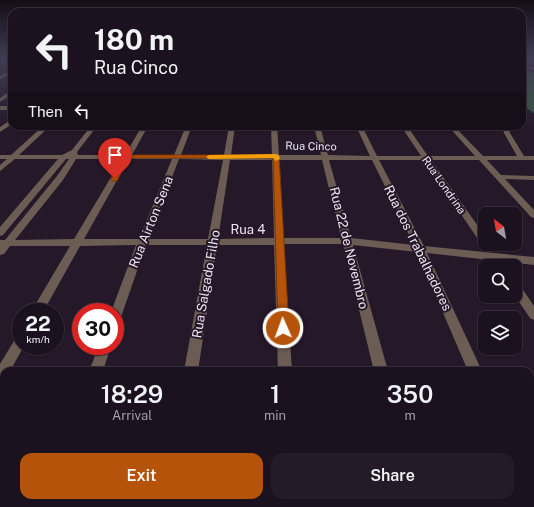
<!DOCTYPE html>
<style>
:root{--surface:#1c121f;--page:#251b28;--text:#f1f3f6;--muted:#a09ea4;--line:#3a323d;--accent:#b45309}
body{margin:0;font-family:"Public Sans",sans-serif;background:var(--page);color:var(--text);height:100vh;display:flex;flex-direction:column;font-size:15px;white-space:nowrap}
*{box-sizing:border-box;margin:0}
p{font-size:13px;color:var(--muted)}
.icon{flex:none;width:22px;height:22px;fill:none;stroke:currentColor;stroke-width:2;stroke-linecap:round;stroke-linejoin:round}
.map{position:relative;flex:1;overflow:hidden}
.sheet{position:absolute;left:0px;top:367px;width:534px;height:140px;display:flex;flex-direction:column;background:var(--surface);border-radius:12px 12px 0 0;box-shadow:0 1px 3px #0004,0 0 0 1px var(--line)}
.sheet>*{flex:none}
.top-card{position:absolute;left:8px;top:8px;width:518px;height:122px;border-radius:12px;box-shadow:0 1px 3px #0004,0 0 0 1px var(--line);background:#1c121f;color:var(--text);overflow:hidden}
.needle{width:26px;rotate:329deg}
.fabs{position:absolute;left:478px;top:207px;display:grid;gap:8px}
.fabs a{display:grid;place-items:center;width:44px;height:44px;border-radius:8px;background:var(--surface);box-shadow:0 1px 3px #0004,0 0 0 1px var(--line);font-size:20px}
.speed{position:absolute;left:12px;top:303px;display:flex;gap:8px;font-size:20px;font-weight:700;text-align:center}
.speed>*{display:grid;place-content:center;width:52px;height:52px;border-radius:50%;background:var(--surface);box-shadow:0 1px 3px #0004,0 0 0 1px var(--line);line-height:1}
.speed small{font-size:10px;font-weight:400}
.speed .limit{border:6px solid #d22;background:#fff;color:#111}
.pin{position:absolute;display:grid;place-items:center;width:34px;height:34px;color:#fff;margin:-41px -17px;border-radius:50% 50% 50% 0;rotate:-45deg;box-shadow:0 0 4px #0007}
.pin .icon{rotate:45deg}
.me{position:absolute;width:44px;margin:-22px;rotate:358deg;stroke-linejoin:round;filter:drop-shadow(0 0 3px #0008)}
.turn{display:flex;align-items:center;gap:14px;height:84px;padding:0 20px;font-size:18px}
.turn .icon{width:52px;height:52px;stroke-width:2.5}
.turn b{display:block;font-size:28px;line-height:34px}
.then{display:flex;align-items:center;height:38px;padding:0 20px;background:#0003;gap:8px;font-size:15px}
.eta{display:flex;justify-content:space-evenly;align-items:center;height:68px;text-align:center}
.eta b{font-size:24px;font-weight:600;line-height:28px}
.button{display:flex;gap:8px;margin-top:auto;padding:8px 20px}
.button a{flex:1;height:46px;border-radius:12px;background:var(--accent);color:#fff;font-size:16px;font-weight:600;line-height:46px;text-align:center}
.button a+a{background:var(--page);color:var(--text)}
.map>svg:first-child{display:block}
.forest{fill:#375740}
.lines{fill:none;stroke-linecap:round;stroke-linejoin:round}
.stream{stroke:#474c54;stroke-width:1.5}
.minor{fill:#6c5d54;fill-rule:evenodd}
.route{fill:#b45309;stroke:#753606}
.slow{fill:#f59e0b}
.labels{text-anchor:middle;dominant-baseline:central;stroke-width:4;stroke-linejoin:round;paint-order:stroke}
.far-street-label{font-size:11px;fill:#eee5f1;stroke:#251829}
.street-label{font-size:13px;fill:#eee5f1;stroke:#251829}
</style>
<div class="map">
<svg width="534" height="507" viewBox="0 0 534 507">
<rect width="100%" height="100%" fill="#251829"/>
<path class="forest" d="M522 68 534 73V113L522 105Z"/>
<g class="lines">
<path class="stream" d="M522 84 534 91"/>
<g class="minor">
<path d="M5 58H10L0 63V60Z"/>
<path d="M522 65 534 68V70L522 67Z"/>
<path d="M12 70V73L0 79V76Z"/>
<path d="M12 90V94L0 102V98Z"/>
<rect x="0" y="106" width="12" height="4"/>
<path d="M12 119V124L0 132V127Z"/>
<path d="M43 126H50L19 155H62L72 150 91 126H97L77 152 78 155H125L142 126H148L132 155H174L186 126H192L181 155H224L229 126H235L231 155H272L271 126H277L279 155H321L314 126H320L328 155 370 156 356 126H362L377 156H421L401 126H407L428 156H475L448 126H454L483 156H517L504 133 502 126H508L510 133 524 156H534V160H487L501 175 534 176V180L505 179 534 210V218L531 217 479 160H431L485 236V244H489L485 246 482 245 424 160H379L424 246 534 257V265L427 253 482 371H468L417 252 353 245 388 371H374L343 244H284L292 371H278L274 245H217L198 371H184L207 245H146L121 317 119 320 115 322V312H111L136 245 80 246 43 312H31L70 246H10L4 254 0 255V240H5L57 176 69 159H66L3 235 0 236V227L58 159H15L0 171V165L7 159H0V155H11ZM76 159H122L74 239 15 240 63 180ZM129 159H172L139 239H84ZM179 159 223 160 208 239H148ZM230 160H272L274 238 218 239ZM279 160H322L341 238H284ZM329 160H372L414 245 351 238Z"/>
<path d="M515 283 519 284 534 306V320L530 318 515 296Z"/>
<path d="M21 335V346H24L10 371H4V381L0 382V364L17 336Z"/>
<path d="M99 346H111L103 371H89Z"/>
<rect x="0" y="421" width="4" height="16"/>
<path d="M530 426 534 427V443L530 442Z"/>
<path d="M530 489 534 491V507H525L523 503H530Z"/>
<path d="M36 503H54L53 507H35Z"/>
<path d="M160 503H178L177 507H159Z"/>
<path d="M282 503H300L301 507H283Z"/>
<path d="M406 503H424L425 507H407Z"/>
</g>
</g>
<linearGradient id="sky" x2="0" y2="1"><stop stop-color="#140d17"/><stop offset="0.45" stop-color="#403d54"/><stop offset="1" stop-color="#403d54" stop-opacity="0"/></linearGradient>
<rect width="534" height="129" fill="url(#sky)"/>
<path class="route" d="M125 155H279L289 328 287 331H279L278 328 273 158H129L117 181H112L111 179Z"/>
<path class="slow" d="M276 154 279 155 280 159 276 161 273 158 209 159 206 157 209 155Z"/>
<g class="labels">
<g class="far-street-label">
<text transform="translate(311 146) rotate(1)">Rua Cinco</text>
<text transform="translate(444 185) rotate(55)">Rua Londrina</text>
</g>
<g class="street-label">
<text transform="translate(151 222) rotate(-68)">Rua Airton Sena</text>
<text x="248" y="229">Rua 4</text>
<text transform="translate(349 248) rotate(76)">Rua 22 de Novembro</text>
<text transform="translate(418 248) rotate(64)">Rua dos Trabalhadores</text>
<text transform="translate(206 284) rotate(-80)">Rua Salgado Filho</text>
</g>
</g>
</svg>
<div class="fabs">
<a><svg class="needle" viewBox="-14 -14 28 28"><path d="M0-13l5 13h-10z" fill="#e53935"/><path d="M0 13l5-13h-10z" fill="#a09ea4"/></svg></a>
<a><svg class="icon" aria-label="search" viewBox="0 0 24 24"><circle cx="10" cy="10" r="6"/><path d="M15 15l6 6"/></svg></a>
<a><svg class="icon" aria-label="layers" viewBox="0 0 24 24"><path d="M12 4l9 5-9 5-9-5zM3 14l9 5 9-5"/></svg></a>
</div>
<div class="speed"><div>22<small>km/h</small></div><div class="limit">30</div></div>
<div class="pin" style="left:115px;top:179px;background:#d93025"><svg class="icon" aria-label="arrive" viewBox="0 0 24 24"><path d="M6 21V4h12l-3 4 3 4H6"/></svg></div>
<svg class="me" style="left:283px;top:328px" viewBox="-20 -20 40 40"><circle r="17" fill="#b45309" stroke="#fff" stroke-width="3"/><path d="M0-11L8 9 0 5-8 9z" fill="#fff"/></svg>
<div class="top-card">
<div class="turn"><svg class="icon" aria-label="left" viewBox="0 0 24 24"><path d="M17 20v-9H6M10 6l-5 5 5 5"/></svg><div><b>180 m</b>Rua Cinco</div></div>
<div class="then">Then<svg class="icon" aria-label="left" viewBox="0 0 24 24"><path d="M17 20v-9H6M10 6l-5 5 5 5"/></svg></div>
</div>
<section class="sheet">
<div class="eta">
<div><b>18:29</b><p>Arrival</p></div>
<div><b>1</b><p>min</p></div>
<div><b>350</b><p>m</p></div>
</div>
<div class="button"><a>Exit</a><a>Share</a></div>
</section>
</div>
